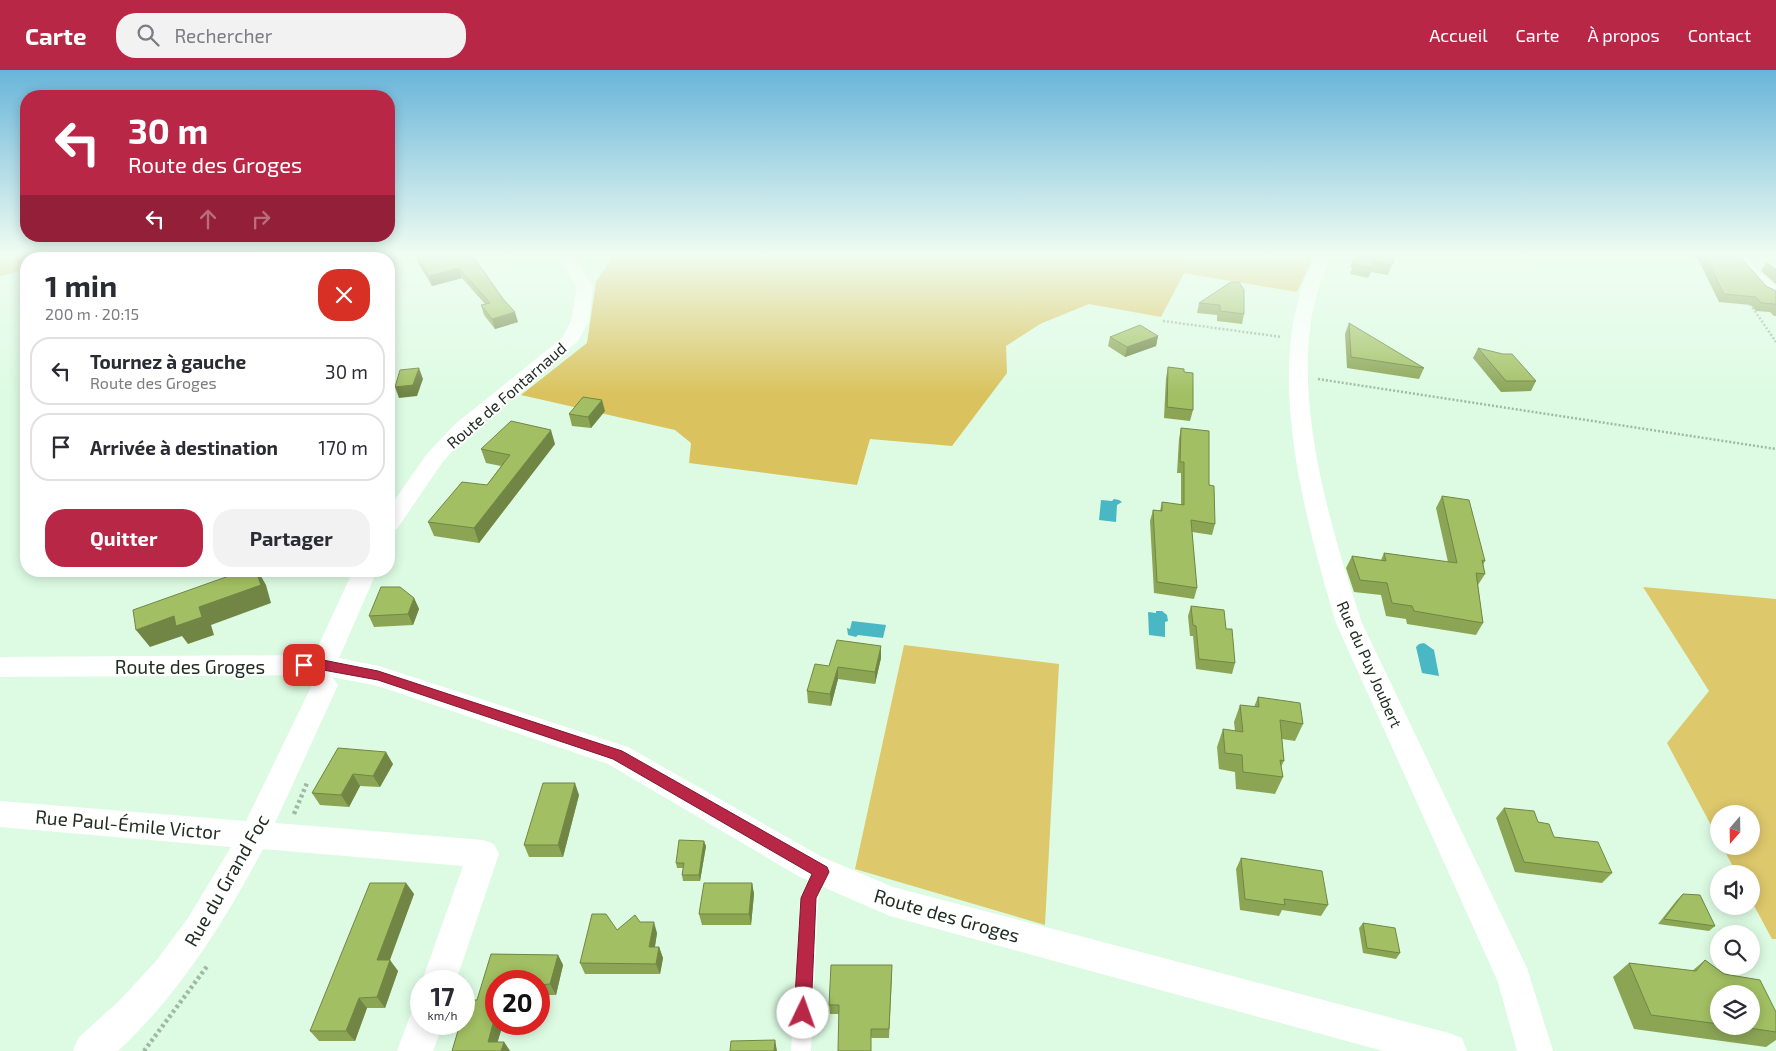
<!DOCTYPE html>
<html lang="fr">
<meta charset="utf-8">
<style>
:root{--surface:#fff;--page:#f2f2f3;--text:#2b2b33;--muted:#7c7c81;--line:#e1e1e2;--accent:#b92747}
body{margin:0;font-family:"Exo 2",sans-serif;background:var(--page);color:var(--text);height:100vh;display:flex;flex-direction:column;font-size:19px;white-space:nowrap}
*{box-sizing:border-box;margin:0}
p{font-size:16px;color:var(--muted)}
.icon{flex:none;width:28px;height:28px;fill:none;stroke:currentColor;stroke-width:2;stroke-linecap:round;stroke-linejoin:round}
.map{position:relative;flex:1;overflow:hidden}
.drawer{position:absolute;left:20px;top:182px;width:375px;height:325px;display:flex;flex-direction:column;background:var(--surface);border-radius:20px;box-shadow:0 2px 12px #0003}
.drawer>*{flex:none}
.hud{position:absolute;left:20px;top:20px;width:375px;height:152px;border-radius:20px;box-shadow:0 2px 12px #0003;background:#b92747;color:#fff;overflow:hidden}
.needle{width:32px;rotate:200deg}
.buttons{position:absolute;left:1710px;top:735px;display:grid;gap:10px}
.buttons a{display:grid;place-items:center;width:50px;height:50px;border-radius:50%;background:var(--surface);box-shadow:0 2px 12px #0003;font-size:25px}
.speed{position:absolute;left:410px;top:900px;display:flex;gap:10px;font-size:25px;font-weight:700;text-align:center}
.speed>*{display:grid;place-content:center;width:65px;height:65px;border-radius:50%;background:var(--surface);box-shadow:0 2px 12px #0003;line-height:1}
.speed small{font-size:12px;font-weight:400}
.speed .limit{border:8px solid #d22;background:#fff;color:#111}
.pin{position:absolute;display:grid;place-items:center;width:42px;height:42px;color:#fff;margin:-21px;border-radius:10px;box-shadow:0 2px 8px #0006}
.me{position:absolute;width:55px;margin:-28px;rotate:3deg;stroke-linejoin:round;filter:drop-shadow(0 0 4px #0008)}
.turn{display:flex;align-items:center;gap:18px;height:105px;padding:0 25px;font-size:22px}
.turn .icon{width:65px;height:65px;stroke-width:2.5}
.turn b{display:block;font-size:35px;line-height:42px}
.lanes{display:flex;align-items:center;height:48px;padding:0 25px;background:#0003;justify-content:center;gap:25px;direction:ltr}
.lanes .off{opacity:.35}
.round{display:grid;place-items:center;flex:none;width:52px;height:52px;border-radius:20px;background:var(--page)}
.summary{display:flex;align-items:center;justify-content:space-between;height:85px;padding:0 25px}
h1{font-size:30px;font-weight:700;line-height:38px}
.cta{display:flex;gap:10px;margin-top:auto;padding:10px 25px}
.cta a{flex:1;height:58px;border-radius:20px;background:var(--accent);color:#fff;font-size:20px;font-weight:700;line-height:58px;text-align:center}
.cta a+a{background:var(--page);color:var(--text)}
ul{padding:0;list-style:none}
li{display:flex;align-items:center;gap:15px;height:68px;margin:0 10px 8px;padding:0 15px;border:2px solid var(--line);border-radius:20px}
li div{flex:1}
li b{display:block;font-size:19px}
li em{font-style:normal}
header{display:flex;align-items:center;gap:30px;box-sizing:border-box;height:70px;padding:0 25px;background:var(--accent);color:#fff}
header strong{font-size:24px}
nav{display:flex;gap:28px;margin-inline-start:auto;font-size:18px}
.search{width:350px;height:45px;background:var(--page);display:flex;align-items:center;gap:12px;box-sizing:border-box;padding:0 18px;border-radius:20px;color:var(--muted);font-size:19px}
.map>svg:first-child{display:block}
.green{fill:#dec86c}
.forest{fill:#dac35e}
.water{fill:#4ab7c4}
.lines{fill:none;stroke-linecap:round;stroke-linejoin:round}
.path-far1{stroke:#a0b8a5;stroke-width:2.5;stroke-dasharray:2 2;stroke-linecap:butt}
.path{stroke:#a0b8a5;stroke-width:4.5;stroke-dasharray:3 3;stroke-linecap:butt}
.service{fill:#fff;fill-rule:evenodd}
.minor{fill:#fff;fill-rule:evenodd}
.wall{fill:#8ba555;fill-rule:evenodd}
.shaded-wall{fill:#718645}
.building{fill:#a2c063;stroke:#718645}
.route{fill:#b92747;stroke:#78192e}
.labels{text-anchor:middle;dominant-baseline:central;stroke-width:4;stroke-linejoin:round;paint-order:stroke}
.street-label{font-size:16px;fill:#222e25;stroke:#fff}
.near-street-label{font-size:19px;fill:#222e25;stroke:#fff}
</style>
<header>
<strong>Carte</strong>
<div class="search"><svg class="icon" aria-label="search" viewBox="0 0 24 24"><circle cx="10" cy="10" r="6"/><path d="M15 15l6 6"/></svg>Rechercher</div>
<nav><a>Accueil</a><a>Carte</a><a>À propos</a><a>Contact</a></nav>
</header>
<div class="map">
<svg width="1776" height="981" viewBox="0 0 1776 981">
<rect width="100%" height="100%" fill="#ddfbe3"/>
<g class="green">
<path d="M0 186H93L82 189H26V200L0 206Z"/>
<path d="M1193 186H1314L1297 222 1183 203Z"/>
<path d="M1643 517 1776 529V869H1772L1751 830V804H1737L1722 776H1751V744H1719V770L1667 673 1709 621Z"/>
<path d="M904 575 1059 594 1045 855 855 799Z"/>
</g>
<path class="forest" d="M613 186H1193L1161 247 1089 234 1040 254 1006 276 1007 303 952 376 870 369 857 415 689 393 691 373 675 360 521 325 587 273 596 212Z"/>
<g class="water">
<path d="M1114 429 1119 430 1122 432 1117 435 1116 452 1099 450 1101 430 1112 431Z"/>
<path d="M1156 541H1162L1167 545 1168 551 1165 552V567L1149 565 1148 542 1156 543Z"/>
<path d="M852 551 886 555 883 568 858 565 856 567 848 565 847 558 850 559Z"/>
<path d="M1424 573 1434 580 1439 606 1422 603 1416 577 1419 574Z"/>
</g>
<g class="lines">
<g class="path-far1">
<path d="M1748 231 1776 272"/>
<path d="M1163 251 1282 267"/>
<path d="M1318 309 1776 379"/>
</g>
<g class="path">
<path d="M294 744 307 713"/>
<path d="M144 981 208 895"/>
</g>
<path class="service" d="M821 794 827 797 829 802 818 828 811 981H791L800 828 815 797Z"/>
<g class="minor">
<path d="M558 186H574L593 217 589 251 578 271 468 363 442 393 397 459 389 461V438L427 384 454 355 562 268 571 251 577 217Z"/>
<path d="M1316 186H1332C1277 288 1328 450 1362 553L1527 898 1553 981H1517L1498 912 1336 553C1305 448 1259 288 1316 186Z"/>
<path d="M1734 186H1750L1759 202 1776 216V229C1756 224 1744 203 1734 186Z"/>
<path d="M353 501H377L339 588 379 596 628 677 822 787 893 817 1449 963 1462 968 1467 981H1383L890 846 800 807 608 694 378 616 332 607 338 615 275 753 483 770 494 774 499 784 456 911H422L463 796 263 779C223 854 180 923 118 981H73L78 968 119 931 156 891 188 848 231 777 0 757V731L246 751 312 615 315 608 323 605 0 607V587L314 585Z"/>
<path d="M421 938V954H443L433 981H397L412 941Z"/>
</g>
</g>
<g class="wall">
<path d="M416 186H473L518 252 495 259 484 245 481 235 485 234 462 208 432 216 418 193Z"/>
<path d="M1354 186H1395L1388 205 1371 202 1368 208 1350 204 1352 198 1350 197Z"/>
<path d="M1695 186H1741L1744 191 1766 216 1776 221V246H1774L1770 242 1756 241 1751 235 1719 232 1700 193Z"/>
<path d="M1766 193 1776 199V214L1761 201Z"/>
<path d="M1231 212 1244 244 1242 254 1217 251V245L1197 243 1199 233Z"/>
<path d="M1349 253 1424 298 1419 309 1347 298 1345 264Z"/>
<path d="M1158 266 1156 276 1125 287 1108 276 1110 267Z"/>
<path d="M1478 278 1536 311 1531 321 1501 322 1473 288Z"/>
<path d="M1168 297 1184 302 1193 340 1190 351 1164 348 1166 308Z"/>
<path d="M605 341 591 358 572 356 569 344Z"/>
<path d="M1181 358 1209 415 1215 454 1212 465 1192 462 1197 518 1194 529 1154 523 1150 451 1153 440 1160 441 1162 432 1181 435V403H1177L1179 369Z"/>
<path d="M555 374 479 473 434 466 428 452 487 415 501 396 486 393 481 379Z"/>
<path d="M1442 426 1485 491 1483 495 1485 504 1478 515 1483 553 1476 565 1407 554 1406 549 1386 546 1381 525 1354 522 1346 498 1352 486 1381 490 1384 483 1448 492 1436 438Z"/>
<path d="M414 528 419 539 413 555 374 557 369 546Z"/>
<path d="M1191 536 1226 559 1235 593 1232 604 1196 599 1193 566H1190L1188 546Z"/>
<path d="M881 588 875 614 838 609 831 636 808 633 807 621 829 596Z"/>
<path d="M1258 627 1303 654 1295 671 1282 669 1284 691 1281 697 1283 707 1275 724 1236 719 1235 702 1219 699 1217 677 1223 659 1235 661 1234 652 1240 635 1254 637Z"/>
<path d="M338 678 393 694 380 717 360 716 349 737 320 735 312 723Z"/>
<path d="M579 725 563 787H529L524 775Z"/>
<path d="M1504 738 1538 752 1554 767 1612 803 1602 813 1515 802 1496 748Z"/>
<path d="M706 776 700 811H683L682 805 683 798H677L676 793Z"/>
<path d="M1241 788 1328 835 1321 846 1282 840 1279 846 1240 840 1236 799Z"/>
<path d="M406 813 414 824 389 890 398 901 385 938H367L355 971H319L310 961Z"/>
<path d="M752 813 754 824 751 855H702L699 844Z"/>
<path d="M1683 824 1715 856 1709 861 1658 854 1677 830Z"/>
<path d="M640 852 657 863 655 877H659L663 888 660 904H585L580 893 617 860Z"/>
<path d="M1363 853 1400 883 1396 889 1363 883 1359 858Z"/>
<path d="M491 884 558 885 563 895 556 925H539V911H496V954H503L497 972H504L510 981H452L460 954H464V942L467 930H477Z"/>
<path d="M1705 890 1776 942V970L1766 977 1634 959 1613 907 1629 893 1692 901ZM1719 924 1751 956H1719Z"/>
<path d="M892 905 889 968H872L839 944H830L829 935Z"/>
</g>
<g class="shaded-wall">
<path d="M459 198 462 208 432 216 429 206Z"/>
<path d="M515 242 518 252 495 259 492 249Z"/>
<path d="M1158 266 1156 276 1125 287 1127 277Z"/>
<path d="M419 298 423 309 417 326 399 328 395 317Z"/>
<path d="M602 330 605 341 591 358 588 347Z"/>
<path d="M551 360 555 374 479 473 474 458Z"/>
<path d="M256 501H258L266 515 271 533 211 555 214 565 188 574 182 566 150 577 136 560Z"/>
<path d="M414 528 419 539 413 555 408 544Z"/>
<path d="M881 576V588L875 614V602Z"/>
<path d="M838 597V609L831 636 830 624Z"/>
<path d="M386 682 393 694 380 717 373 706Z"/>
<path d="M353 704 360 716 349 737 341 725Z"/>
<path d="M575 713 579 725 563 787 558 775Z"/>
<path d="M704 771 706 776 700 811 699 805Z"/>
<path d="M406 813 414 824 386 901 377 890Z"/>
<path d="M752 813 754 824 751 855 749 844Z"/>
<path d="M654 852 657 863 653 888 649 877Z"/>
<path d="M659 877 663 888 660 904 656 894Z"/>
<path d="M558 885 563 895 556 925 550 914Z"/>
<path d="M390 890 398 901 385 938 377 927Z"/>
<path d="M359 928 367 938 355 971 346 961Z"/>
<path d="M496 943V954H503L495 981 488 972Z"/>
<path d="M775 970 777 981H774Z"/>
<path d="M504 972 510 981H501Z"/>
</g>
<g class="building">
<path d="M417 186H473L503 229 515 242 492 249 481 235 490 233 459 198 429 206Z"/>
<path d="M1354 186H1395L1392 195 1374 191 1372 198 1353 194 1356 188 1354 187Z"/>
<path d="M1705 186H1741L1744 191 1766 216 1776 221V235L1775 234 1761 233 1756 227 1724 224Z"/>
<path d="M1766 193 1776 199V202Z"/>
<path d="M1231 212H1239L1244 220V244L1220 241V235L1199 233Z"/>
<path d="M1349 253 1424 298 1351 287Z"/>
<path d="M1140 255 1158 266 1127 277 1110 267Z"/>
<path d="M1478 278 1503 284H1512L1536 311H1506Z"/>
<path d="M1168 297 1184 299V302L1193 303V340L1167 337Z"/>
<path d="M419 298 413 315 395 317 400 300Z"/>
<path d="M583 327 602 330 588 347 569 344Z"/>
<path d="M511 351 551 360 474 458 428 452 462 412 487 415 510 385 481 379Z"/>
<path d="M1181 358 1209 361V415L1214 416 1215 454 1191 450 1197 518 1157 512 1153 440 1162 441V432L1184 435V392H1180Z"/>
<path d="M1442 426 1469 430 1485 491 1482 490 1485 504 1476 503 1483 553 1414 541 1412 536 1392 533 1387 513 1360 510 1352 486 1386 491 1384 483 1457 493Z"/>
<path d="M243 501H256L261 515 199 537 202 547 176 556 174 546 136 560 133 540Z"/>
<path d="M381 517H400L414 528 408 544 369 546Z"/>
<path d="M1191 536 1224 540 1226 559H1232L1235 593 1199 589 1196 556 1193 555Z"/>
<path d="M837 570 881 576 875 602 838 597 830 624 807 621 815 594 829 596Z"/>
<path d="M1258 627 1300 633 1303 654 1280 650 1284 691 1280 690 1283 707 1243 702 1242 685 1225 683 1223 659 1243 662 1240 635 1259 637Z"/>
<path d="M338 678 386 682 373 706 353 704 341 725 312 723Z"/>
<path d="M543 713H575L558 775H524Z"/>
<path d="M1504 738 1534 741 1538 752 1549 754 1554 767 1598 772 1612 803 1524 792Z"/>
<path d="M679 770 704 771 699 805H682L684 793H676Z"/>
<path d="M1241 788 1322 801 1328 835 1284 829 1285 835 1245 829Z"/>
<path d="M370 813H406L377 890H390L377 927 359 928 346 961H310Z"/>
<path d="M704 813H752L749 844H699Z"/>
<path d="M1683 824 1700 825 1715 856 1664 849Z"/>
<path d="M592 844H606L617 860 635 845 640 852H654L649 877H659L656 894 580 893Z"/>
<path d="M1363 853 1395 858 1400 883 1367 878Z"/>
<path d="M491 884 558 885 550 914 539 915V911H496V943L488 972H504L501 981H452L460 954H464V942L467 930H477Z"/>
<path d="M1705 890 1724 904 1760 910 1776 942V962L1736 956H1751V924H1719V954L1651 945 1629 893 1696 901Z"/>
<path d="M831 895H892L889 959H871V981H838L839 935H829Z"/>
<path d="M775 970 774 981H730L731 971Z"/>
</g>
<linearGradient id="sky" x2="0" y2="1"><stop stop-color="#69b5da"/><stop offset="0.57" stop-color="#f0fdf2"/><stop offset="1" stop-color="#f0fdf2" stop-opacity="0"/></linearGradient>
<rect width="1776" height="324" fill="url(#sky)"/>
<path class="route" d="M304 590H323L378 601 622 681 827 797 829 802 816 828 811 943 809 949 803 951 797 949 794 943 801 828 812 804 613 689 378 610 323 600 300 598 298 595 300 592Z"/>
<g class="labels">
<g class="street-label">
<text transform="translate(506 325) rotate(-41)">Route de Fontarnaud</text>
<text transform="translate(1370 594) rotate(66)">Rue du Puy Joubert</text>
</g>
<g class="near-street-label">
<text x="190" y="596">Route des Groges</text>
<text transform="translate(128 754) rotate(5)">Rue Paul-Émile Victor</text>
<text transform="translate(226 810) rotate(-60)">Rue du Grand Foc</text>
<text transform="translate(947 845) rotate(16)">Route des Groges</text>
</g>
</g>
</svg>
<div class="buttons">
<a><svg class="needle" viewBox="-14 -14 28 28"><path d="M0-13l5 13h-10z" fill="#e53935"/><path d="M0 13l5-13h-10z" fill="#7c7c81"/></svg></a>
<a><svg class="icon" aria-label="sound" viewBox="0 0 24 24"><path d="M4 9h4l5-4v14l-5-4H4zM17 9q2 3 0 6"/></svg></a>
<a><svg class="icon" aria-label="search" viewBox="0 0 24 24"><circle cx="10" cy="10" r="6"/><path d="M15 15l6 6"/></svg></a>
<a><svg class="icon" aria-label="layers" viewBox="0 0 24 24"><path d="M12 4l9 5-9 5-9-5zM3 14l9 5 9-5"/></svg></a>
</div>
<div class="speed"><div>17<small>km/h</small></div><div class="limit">20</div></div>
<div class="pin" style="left:304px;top:595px;background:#d93025"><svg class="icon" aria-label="arrive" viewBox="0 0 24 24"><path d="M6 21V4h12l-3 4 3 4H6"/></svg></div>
<svg class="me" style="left:803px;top:943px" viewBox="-20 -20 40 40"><circle r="19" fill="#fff"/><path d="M0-13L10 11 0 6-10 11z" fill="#b92747"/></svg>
<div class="hud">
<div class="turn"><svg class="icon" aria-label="left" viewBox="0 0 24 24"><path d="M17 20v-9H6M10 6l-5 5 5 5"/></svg><div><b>30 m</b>Route des Groges</div></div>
<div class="lanes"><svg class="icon" aria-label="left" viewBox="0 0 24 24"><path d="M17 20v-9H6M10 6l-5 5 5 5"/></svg><svg class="icon off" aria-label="ahead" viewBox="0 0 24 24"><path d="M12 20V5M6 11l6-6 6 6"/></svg><svg class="icon off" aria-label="right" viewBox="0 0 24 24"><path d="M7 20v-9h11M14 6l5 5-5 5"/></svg></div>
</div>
<section class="drawer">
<div class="summary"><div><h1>1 min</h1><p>200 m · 20:15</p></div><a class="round" style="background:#d93025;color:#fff"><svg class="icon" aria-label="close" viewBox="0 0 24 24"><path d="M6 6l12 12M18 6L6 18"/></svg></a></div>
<ul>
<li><svg class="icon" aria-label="left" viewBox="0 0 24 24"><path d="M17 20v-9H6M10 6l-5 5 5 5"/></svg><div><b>Tournez à gauche</b><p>Route des Groges</p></div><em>30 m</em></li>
<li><svg class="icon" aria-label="arrive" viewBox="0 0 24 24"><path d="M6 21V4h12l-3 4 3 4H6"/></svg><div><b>Arrivée à destination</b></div><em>170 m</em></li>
</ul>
<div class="cta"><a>Quitter</a><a>Partager</a></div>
</section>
</div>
